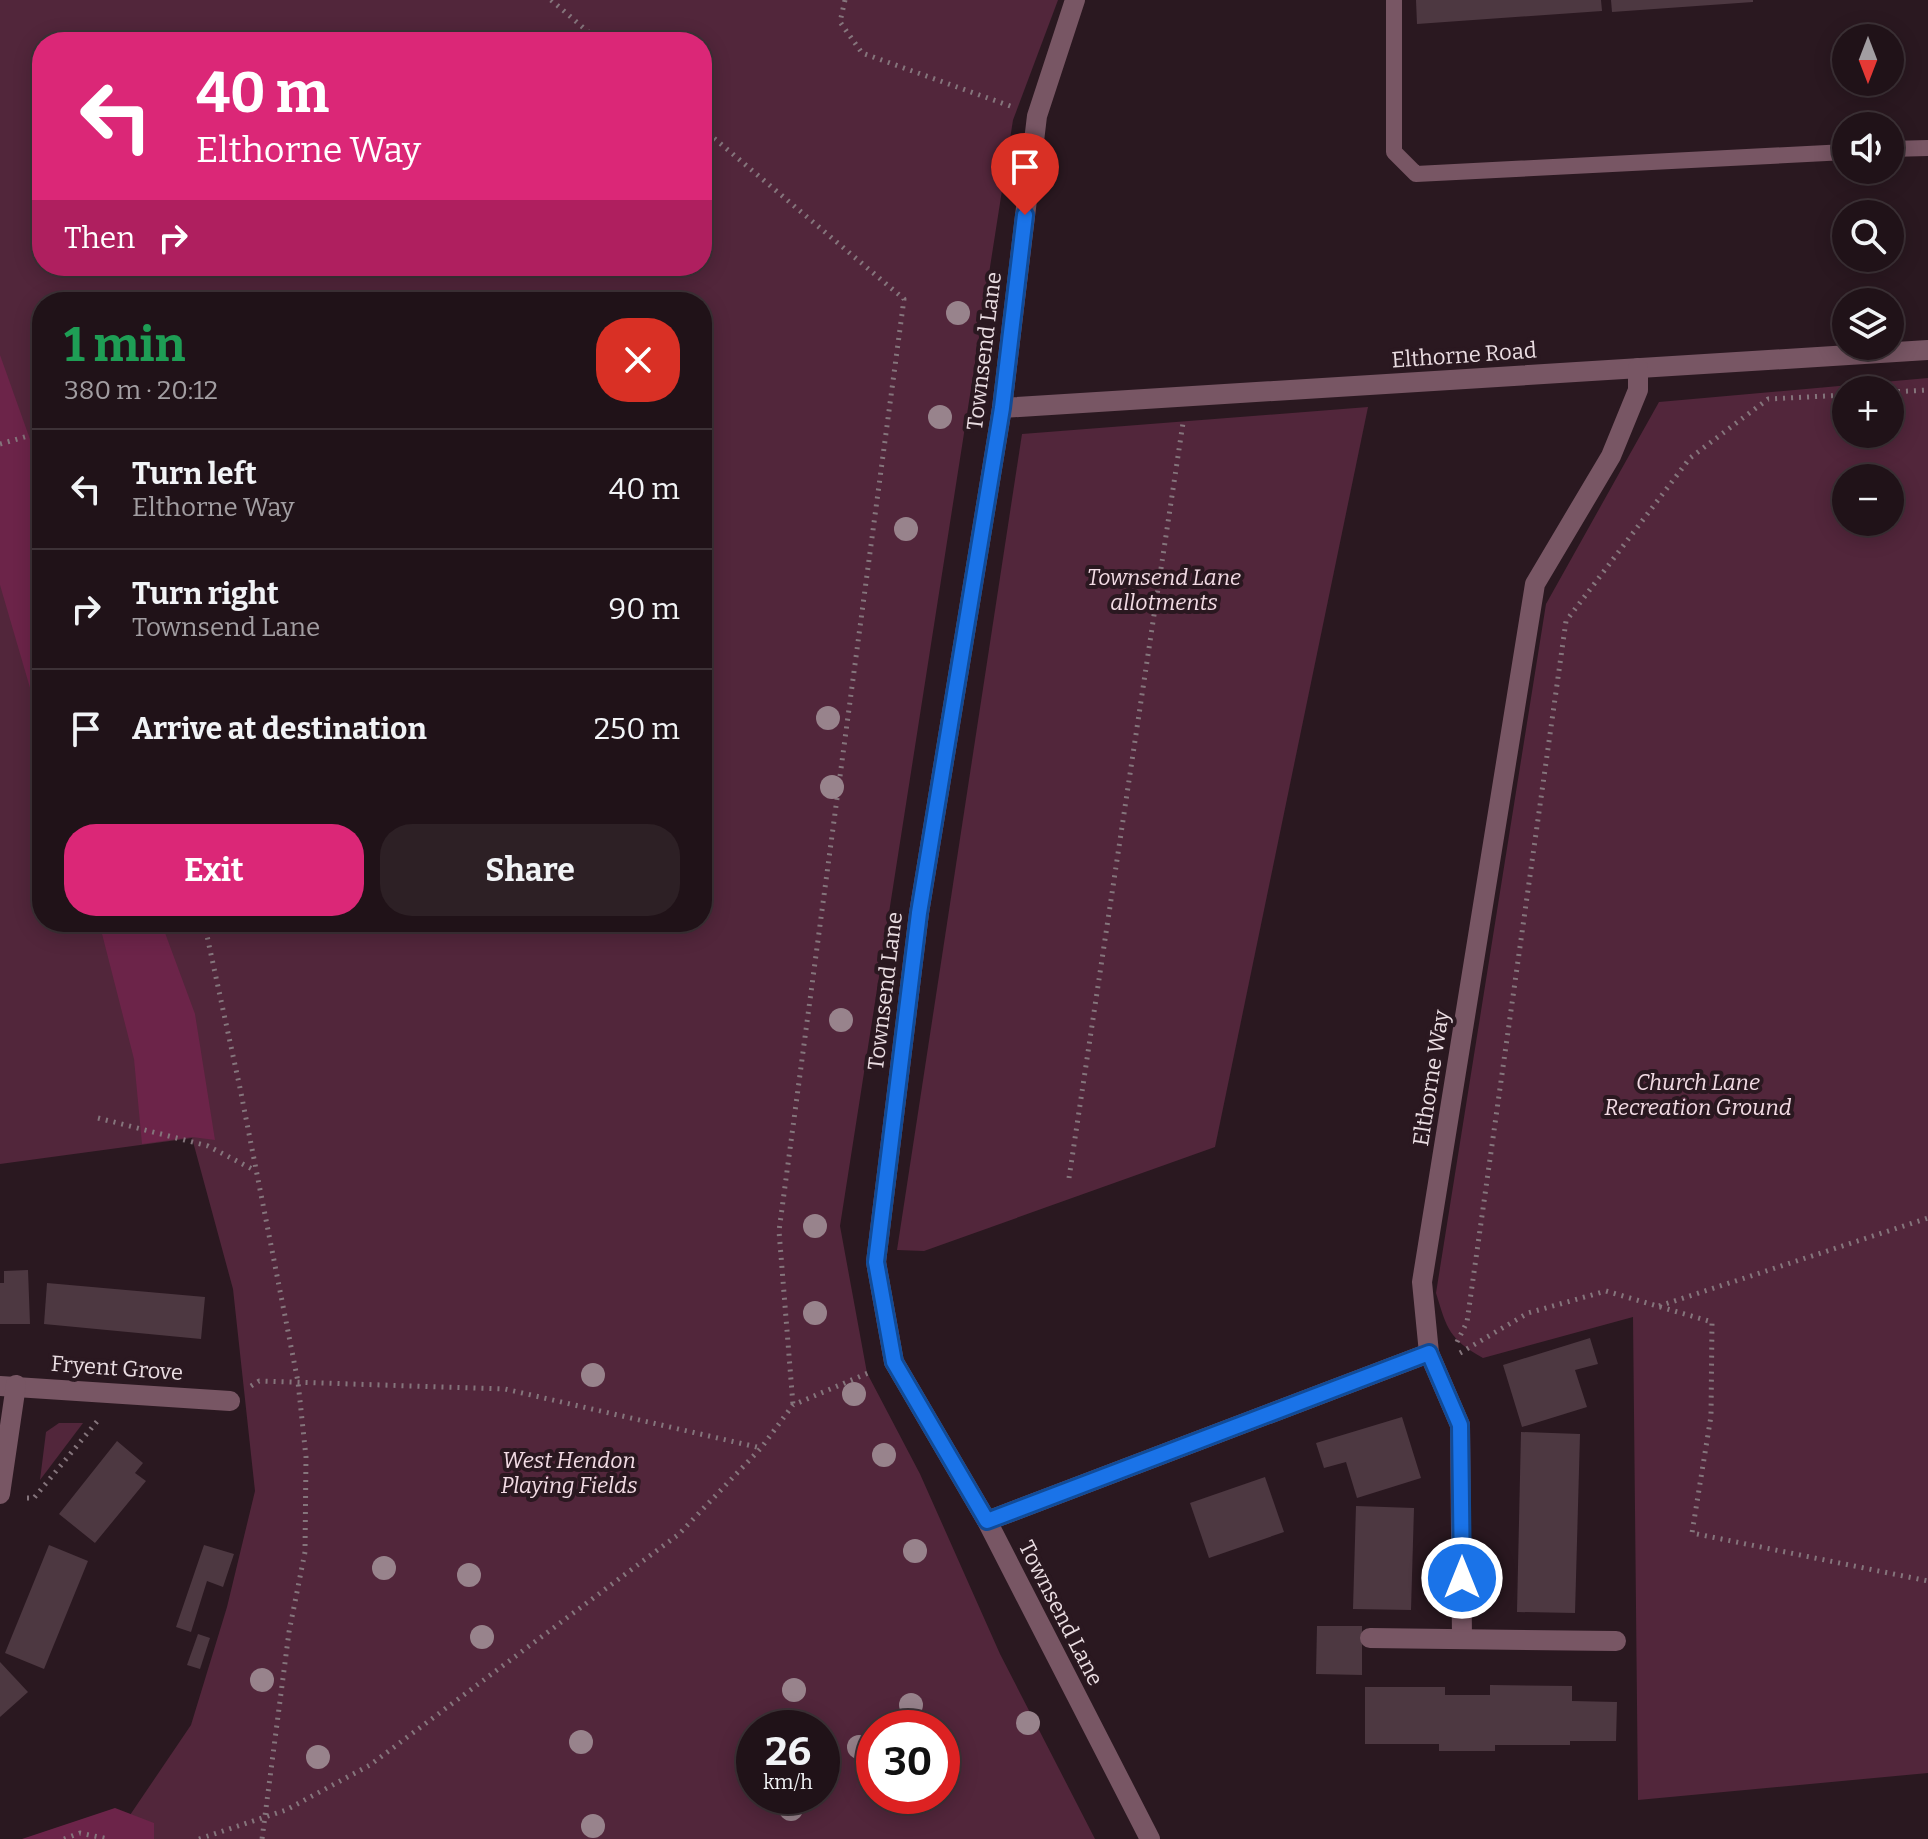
<!DOCTYPE html>
<meta charset="utf-8">
<style>
:root{--surface:#201218;--page:#2d2025;--text:#f1f3f6;--muted:#a29ea2;--line:#3d3237;--accent:#db2777}
body{margin:0;font-family:Bitter,serif;background:var(--page);color:var(--text);height:100vh;display:flex;flex-direction:column;font-size:30px;white-space:nowrap}
*{box-sizing:border-box;margin:0}
p{font-size:26px;color:var(--muted)}
.icon{flex:none;width:44px;height:44px;fill:none;stroke:currentColor;stroke-width:2;stroke-linecap:round;stroke-linejoin:round}
.map{position:relative;flex:1;overflow:hidden}
.side{position:absolute;left:32px;top:292px;width:680px;height:640px;display:flex;flex-direction:column;background:var(--surface);border-radius:32px;box-shadow:0 4px 20px #0003,0 0 0 2px var(--line)}
.side>*{flex:none}
.guide{position:absolute;left:32px;top:32px;width:680px;height:244px;border-radius:32px;box-shadow:0 4px 20px #0003,0 0 0 2px var(--line);background:#db2777;color:#fff;overflow:hidden}
.needle{width:52px;rotate:180deg}
.tools{position:absolute;left:1832px;top:24px;display:grid;gap:16px}
.tools a{display:grid;place-items:center;width:72px;height:72px;border-radius:50%;background:var(--surface);box-shadow:0 4px 20px #0003,0 0 0 2px var(--line);font-size:40px}
.speed{position:absolute;left:736px;top:1710px;display:flex;gap:16px;font-size:40px;font-weight:700;text-align:center}
.speed>*{display:grid;place-content:center;width:104px;height:104px;border-radius:50%;background:var(--surface);box-shadow:0 4px 20px #0003,0 0 0 2px var(--line);line-height:1}
.speed small{font-size:20px;font-weight:400}
.speed .limit{border:12px solid #d22;background:#fff;color:#111}
.pin{position:absolute;display:grid;place-items:center;width:68px;height:68px;color:#fff;margin:-82px -34px;border-radius:50% 50% 50% 0;rotate:-45deg;box-shadow:0 0 8px #0007}
.pin .icon{rotate:45deg}
.me{position:absolute;width:88px;margin:-44px;rotate:0deg;stroke-linejoin:round;filter:drop-shadow(0 0 6px #0008)}
.turn{display:flex;align-items:center;gap:28px;height:168px;padding:0 32px;font-size:36px}
.turn .icon{width:104px;height:104px;stroke-width:2.5}
.turn b{display:block;font-size:56px;line-height:68px}
.then{display:flex;align-items:center;height:76px;padding:0 32px;background:#0003;gap:16px;font-size:30px}
.round{display:grid;place-items:center;flex:none;width:84px;height:84px;border-radius:32px;background:var(--page)}
.overview{display:flex;align-items:center;justify-content:space-between;height:136px;padding:0 32px}
h1{font-size:48px;font-weight:700;line-height:60px;color:#1e9e55}
.cta{display:flex;gap:16px;margin-top:auto;padding:16px 32px}
.cta a{flex:1;height:92px;border-radius:32px;background:var(--accent);color:#fff;font-size:32px;font-weight:700;line-height:92px;text-align:center}
.cta a+a{background:var(--page);color:var(--text)}
ul{padding:0;list-style:none}
li{display:flex;align-items:center;gap:24px;height:120px;padding:0 32px;border-top:2px solid var(--line)}
li div{flex:1}
li b{display:block;font-size:30px}
li em{font-style:normal}
.map>svg:first-child{display:block}
.green{fill:#52263b;fill-rule:evenodd}
.forest{fill:#6c2449}
.building{fill:#4d3841}
.lines{fill:none;stroke-linecap:round;stroke-linejoin:round}
.path{stroke:#85757c;stroke-width:5;stroke-dasharray:2 6;stroke-linecap:butt}
.service{stroke:#785664;stroke-width:16}
.minor{stroke:#785664;stroke-width:20}
.tree{fill:#98838c}
.route-casing{stroke:#114b97;stroke-width:20}
.route{stroke:#1a73e8;stroke-width:14}
.labels{text-anchor:middle;dominant-baseline:central;stroke-width:8;stroke-linejoin:round;paint-order:stroke}
.street-label{font-size:22px;fill:#eadde2;stroke:#2a1820}
.park-label{font-size:22px;font-style:italic;fill:#f2dbe4;stroke:#2a1820}
</style>
<div class="map">
<svg width="1928" height="1839" viewBox="0 0 1928 1839">
<rect width="100%" height="100%" fill="#2a1820"/>
<g class="green">
<path d="M0 0H1058L1013 120 840 1226 867 1373 920 1474 1000 1654 1095 1839H130L128 1818 191 1725 227 1607 255 1491 233 1289 192 1138 0 1164ZM42 42H702V266H42ZM42 302H702V922H42ZM754 1728H822V1796H754ZM874 1728H942V1796H874Z"/>
<path d="M1928 378V1773L1638 1800 1633 1317 1483 1358C1449 1339 1447 1329 1436 1293L1546 604 1659 402ZM1846 390H1890V434H1846ZM1846 478H1890V522H1846Z"/>
<path d="M1368 407 1215 1147 924 1251 897 1250 1022 434Z"/>
<path d="M59 1423H83L40 1480 46 1432Z"/>
</g>
<g class="forest">
<path d="M0 355 42 473V729L0 585Z"/>
<path d="M99 922H161L195 1014 215 1140 192 1137 142 1144 134 1059Z"/>
<path d="M115 1808 154 1823V1839H22Z"/>
</g>
<g class="building">
<path d="M1416 0H1601L1602 11 1417 24Z"/>
<path d="M1611 0H1753V2L1612 12Z"/>
<path d="M28 1270 30 1324H0V1283H4V1271Z"/>
<path d="M47 1283 205 1297 201 1339 44 1324Z"/>
<path d="M1590 1338 1598 1364 1575 1370 1587 1407 1522 1427 1503 1365Z"/>
<path d="M1402 1417 1421 1478 1357 1498 1346 1462 1324 1468 1316 1443Z"/>
<path d="M1521 1432 1580 1434 1575 1613 1517 1612Z"/>
<path d="M117 1441 143 1463 135 1473 146 1481 95 1543 59 1514Z"/>
<path d="M1265 1477 1284 1532 1209 1558 1190 1503Z"/>
<path d="M1356 1506 1414 1508 1411 1610 1353 1609Z"/>
<path d="M49 1545 88 1561 44 1669 5 1653Z"/>
<path d="M204 1545 234 1554 223 1587 207 1581 191 1632 176 1627Z"/>
<path d="M1317 1626H1362V1675L1316 1674Z"/>
<path d="M198 1634 210 1638 200 1669 187 1665Z"/>
<path d="M0 1662 28 1692 0 1717Z"/>
<path d="M1490 1685 1572 1686V1701L1617 1702 1616 1741H1570V1745H1495V1751H1439V1744H1365V1687H1445V1695H1490Z"/>
</g>
<g class="lines">
<g class="path">
<path d="M551 0 600 42"/>
<path d="M845 0 840 22 862 53 1013 107"/>
<path d="M702 128 904 299 779 1231 793 1405"/>
<path d="M1890 392 1928 390"/>
<path d="M0 444 42 432"/>
<path d="M204 922 240 1088 298 1382 306 1457 305 1552 289 1632 262 1839"/>
<path d="M98 1118 208 1146 256 1171"/>
<path d="M1069 1178 1183 423"/>
<path d="M1659 1306 1928 1218"/>
<path d="M1457 1342 1467 1322 1566 621 1690 458 1768 399 1846 395"/>
<path d="M1460 1353 1528 1313 1606 1291 1712 1322 1711 1416 1692 1533 1928 1581"/>
<path d="M251 1386 259 1381 505 1389 761 1448"/>
<path d="M27 1498H34L99 1419"/>
<path d="M64 1839 80 1833 108 1839"/>
<path d="M199 1839 286 1810 370 1765 679 1534 761 1448 793 1405 868 1373"/>
</g>
<g class="service">
<path d="M1394 0V152L1416 174 1846 152"/>
<path d="M1890 149 1928 148"/>
</g>
<g class="minor">
<path d="M1075 0 1037 116 1002 408 919 913 876 1262 894 1362 987 1521 1150 1839"/>
<path d="M1002 408 1928 350"/>
<path d="M1429 1353 1460 1425 1462 1639"/>
<path d="M0 1386 230 1401"/>
<path d="M0 1494 16 1385"/>
<path d="M987 1521 1429 1353 1422 1282 1535 584 1611 456 1638 390V368"/>
<path d="M1370 1638 1616 1641"/>
</g>
</g>
<g class="tree">
<circle cx="958" cy="313" r="12"/>
<circle cx="940" cy="417" r="12"/>
<circle cx="906" cy="529" r="12"/>
<circle cx="828" cy="718" r="12"/>
<circle cx="832" cy="787" r="12"/>
<circle cx="841" cy="1020" r="12"/>
<circle cx="815" cy="1226" r="12"/>
<circle cx="815" cy="1313" r="12"/>
<circle cx="593" cy="1375" r="12"/>
<circle cx="854" cy="1394" r="12"/>
<circle cx="884" cy="1455" r="12"/>
<circle cx="915" cy="1551" r="12"/>
<circle cx="384" cy="1568" r="12"/>
<circle cx="469" cy="1575" r="12"/>
<circle cx="482" cy="1637" r="12"/>
<circle cx="262" cy="1680" r="12"/>
<circle cx="794" cy="1690" r="12"/>
<circle cx="911" cy="1705" r="12"/>
<circle cx="1028" cy="1723" r="12"/>
<circle cx="581" cy="1742" r="12"/>
<circle cx="859" cy="1747" r="12"/>
<circle cx="318" cy="1757" r="12"/>
<circle cx="791" cy="1809" r="12"/>
<circle cx="593" cy="1826" r="12"/>
</g>
<g class="lines">
<defs>
<path id="route" d="M1025 215 1002 408 919 913 876 1262 894 1362 987 1521 1429 1353 1460 1425 1462 1578"/>
</defs>
<use href="#route" class="route-casing"/>
<use href="#route" class="route"/>
</g>
<g class="labels">
<g class="street-label">
<text transform="translate(984 351) rotate(-83)">Townsend Lane</text>
<text transform="translate(1464 355) rotate(-4)">Elthorne Road</text>
<text transform="translate(885 991) rotate(-83)">Townsend Lane</text>
<text transform="translate(1431 1078) rotate(-81)">Elthorne Way</text>
<text transform="translate(117 1368) rotate(4)">Fryent Grove</text>
<text transform="translate(1061 1613) rotate(63)">Townsend Lane</text>
</g>
<g class="park-label">
<text x="1164" y="577">Townsend Lane<tspan x="1164" dy="25">allotments</tspan></text>
<text x="1698" y="1082">Church Lane<tspan x="1698" dy="25">Recreation Ground</tspan></text>
<text x="569" y="1460">West Hendon<tspan x="569" dy="25">Playing Fields</tspan></text>
</g>
</g>
</svg>
<div class="tools">
<a><svg class="needle" viewBox="-14 -14 28 28"><path d="M0-13l5 13h-10z" fill="#e53935"/><path d="M0 13l5-13h-10z" fill="#a29ea2"/></svg></a>
<a><svg class="icon" aria-label="sound" viewBox="0 0 24 24"><path d="M4 9h4l5-4v14l-5-4H4zM17 9q2 3 0 6"/></svg></a>
<a><svg class="icon" aria-label="search" viewBox="0 0 24 24"><circle cx="10" cy="10" r="6"/><path d="M15 15l6 6"/></svg></a>
<a><svg class="icon" aria-label="layers" viewBox="0 0 24 24"><path d="M12 4l9 5-9 5-9-5zM3 14l9 5 9-5"/></svg></a>
<a>+</a>
<a>−</a>
</div>
<div class="speed"><div>26<small>km/h</small></div><div class="limit">30</div></div>
<div class="pin" style="left:1025px;top:215px;background:#d93025"><svg class="icon" aria-label="arrive" viewBox="0 0 24 24"><path d="M6 21V4h12l-3 4 3 4H6"/></svg></div>
<svg class="me" style="left:1462px;top:1578px" viewBox="-20 -20 40 40"><circle r="17" fill="#1a73e8" stroke="#fff" stroke-width="3"/><path d="M0-11L8 9 0 5-8 9z" fill="#fff"/></svg>
<div class="guide">
<div class="turn"><svg class="icon" aria-label="left" viewBox="0 0 24 24"><path d="M17 20v-9H6M10 6l-5 5 5 5"/></svg><div><b>40 m</b>Elthorne Way</div></div>
<div class="then">Then<svg class="icon" aria-label="right" viewBox="0 0 24 24"><path d="M7 20v-9h11M14 6l5 5-5 5"/></svg></div>
</div>
<section class="side">
<div class="overview"><div><h1>1 min</h1><p>380 m · 20:12</p></div><a class="round" style="background:#d93025;color:#fff"><svg class="icon" aria-label="close" viewBox="0 0 24 24"><path d="M6 6l12 12M18 6L6 18"/></svg></a></div>
<ul>
<li><svg class="icon" aria-label="left" viewBox="0 0 24 24"><path d="M17 20v-9H6M10 6l-5 5 5 5"/></svg><div><b>Turn left</b><p>Elthorne Way</p></div><em>40 m</em></li>
<li><svg class="icon" aria-label="right" viewBox="0 0 24 24"><path d="M7 20v-9h11M14 6l5 5-5 5"/></svg><div><b>Turn right</b><p>Townsend Lane</p></div><em>90 m</em></li>
<li><svg class="icon" aria-label="arrive" viewBox="0 0 24 24"><path d="M6 21V4h12l-3 4 3 4H6"/></svg><div><b>Arrive at destination</b></div><em>250 m</em></li>
</ul>
<div class="cta"><a>Exit</a><a>Share</a></div>
</section>
</div>
